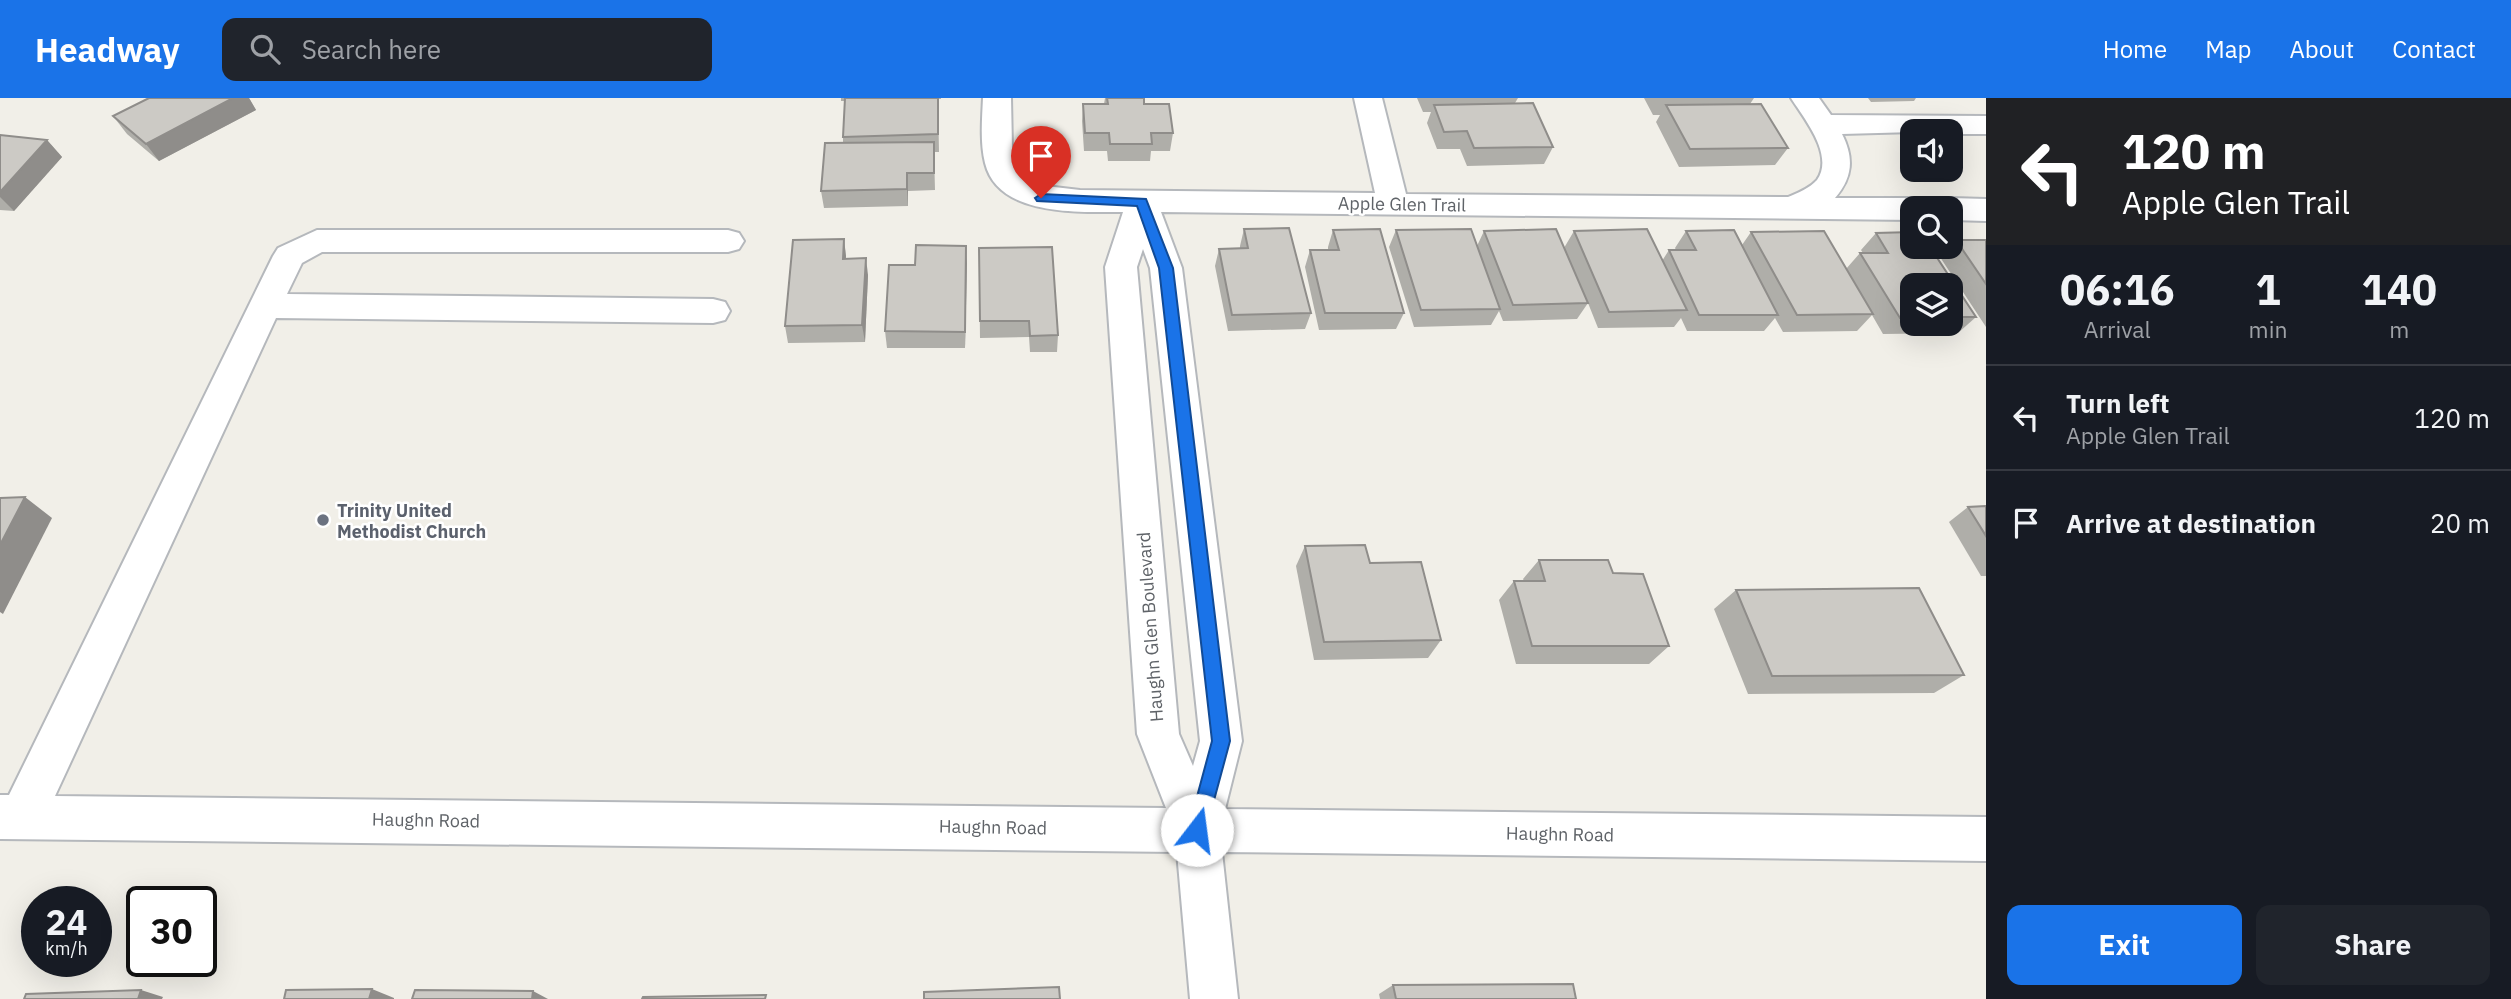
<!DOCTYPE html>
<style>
:root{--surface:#171b24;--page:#20242c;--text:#f1f3f6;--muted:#9ea1a6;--line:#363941;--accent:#1a73e8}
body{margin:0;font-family:"IBM Plex Sans",sans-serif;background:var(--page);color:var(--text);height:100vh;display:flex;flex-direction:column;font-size:26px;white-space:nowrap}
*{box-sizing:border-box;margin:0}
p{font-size:23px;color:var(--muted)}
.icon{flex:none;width:38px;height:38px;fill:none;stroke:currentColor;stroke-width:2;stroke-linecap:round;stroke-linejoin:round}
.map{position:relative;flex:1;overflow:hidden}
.panel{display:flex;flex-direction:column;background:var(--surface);width:525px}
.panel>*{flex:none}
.guide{background:#202124;color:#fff;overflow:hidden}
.buttons{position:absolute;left:1900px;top:21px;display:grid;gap:14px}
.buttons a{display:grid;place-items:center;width:63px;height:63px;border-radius:14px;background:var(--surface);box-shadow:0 7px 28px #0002;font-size:35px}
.speed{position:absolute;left:21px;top:788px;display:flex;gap:14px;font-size:35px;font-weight:700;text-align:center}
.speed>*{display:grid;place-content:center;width:91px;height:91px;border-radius:50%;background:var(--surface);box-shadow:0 7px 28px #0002;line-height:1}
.speed small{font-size:18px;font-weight:400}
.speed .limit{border:4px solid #111;border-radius:10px;background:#fff;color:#111}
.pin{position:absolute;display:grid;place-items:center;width:60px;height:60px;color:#fff;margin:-72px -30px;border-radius:50% 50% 50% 0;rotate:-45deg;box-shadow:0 0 7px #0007}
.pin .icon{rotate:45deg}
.me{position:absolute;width:77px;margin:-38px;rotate:15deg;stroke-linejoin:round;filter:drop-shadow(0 0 5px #0008)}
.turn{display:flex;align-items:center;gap:24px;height:147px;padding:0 21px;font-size:32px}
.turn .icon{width:91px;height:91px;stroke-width:2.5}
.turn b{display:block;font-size:49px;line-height:60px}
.eta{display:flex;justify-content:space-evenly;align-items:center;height:119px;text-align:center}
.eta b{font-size:42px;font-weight:800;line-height:49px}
.primary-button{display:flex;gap:14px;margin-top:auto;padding:14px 21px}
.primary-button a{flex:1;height:80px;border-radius:14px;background:var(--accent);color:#fff;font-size:28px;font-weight:800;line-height:80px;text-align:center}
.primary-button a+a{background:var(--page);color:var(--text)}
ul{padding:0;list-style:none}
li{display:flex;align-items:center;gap:21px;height:105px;padding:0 21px;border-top:2px solid var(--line)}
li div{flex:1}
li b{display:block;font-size:26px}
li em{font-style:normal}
header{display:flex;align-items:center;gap:42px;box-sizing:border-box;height:98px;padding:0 35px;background:var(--accent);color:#fff}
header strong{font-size:33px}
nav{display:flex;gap:38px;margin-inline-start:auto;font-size:24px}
.search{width:490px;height:63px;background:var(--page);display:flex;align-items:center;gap:18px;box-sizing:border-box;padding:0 24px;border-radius:14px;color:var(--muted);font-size:26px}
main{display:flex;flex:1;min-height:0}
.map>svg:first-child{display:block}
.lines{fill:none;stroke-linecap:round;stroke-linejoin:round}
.minor-casing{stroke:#b5b8bc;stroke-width:4}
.minor{fill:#fff;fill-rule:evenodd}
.wall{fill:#afaea9;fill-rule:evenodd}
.shaded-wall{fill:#8f8d8a}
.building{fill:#cccac5;stroke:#8f8d8a;stroke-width:2}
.route{fill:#1a73e8;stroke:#114b97;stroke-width:2}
.worship-dot{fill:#6b7280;stroke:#fff;stroke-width:2.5}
.labels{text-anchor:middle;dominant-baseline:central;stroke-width:5;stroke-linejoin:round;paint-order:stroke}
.street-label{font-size:18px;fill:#5f6368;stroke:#fff}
.worship-label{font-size:18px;font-weight:bold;fill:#5b616d;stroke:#fff;text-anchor:start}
</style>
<header>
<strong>Headway</strong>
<div class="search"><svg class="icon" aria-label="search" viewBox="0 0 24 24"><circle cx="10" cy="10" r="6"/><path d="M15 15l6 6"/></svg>Search here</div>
<nav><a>Home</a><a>Map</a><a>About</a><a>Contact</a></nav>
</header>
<main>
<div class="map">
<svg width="1986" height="901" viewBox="0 0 1986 901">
<rect width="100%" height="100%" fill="#f1efe8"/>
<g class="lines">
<defs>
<g id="minor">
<path d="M983 0H1011L1012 50 1018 74 1037 87 1080 92 1375 95 1354 0H1382L1406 96 1788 99C1798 95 1810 90 1817 82 1835 57 1803 19 1791 0H1819L1831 17 1986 18V36H1951V33L1842 36C1854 60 1853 79 1835 100H1913L1924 103 1928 110H1913V122L1161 114 1182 170 1242 643 1225 711 1986 719V763L1222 754 1238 901H1190L1177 754 0 741V697H9L273 158 278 150 317 132H728L739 135 744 143 739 151 728 154H322L302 165 287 196 713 201 725 204 730 213 725 222 713 225 276 220 55 698 1166 710 1137 636 1105 169 1123 114C1080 114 998 119 985 65 980 45 982 21 983 0ZM1143 151 1150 170 1200 643 1193 668 1179 636 1137 169Z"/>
<path d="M1951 100 1986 101V123L1951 122V110H1936L1940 103Z"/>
</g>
</defs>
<use href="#minor" class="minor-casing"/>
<use href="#minor" class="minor"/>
</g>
<g class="wall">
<path d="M149 0H249L256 12 159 63 127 36 113 18Z"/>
<path d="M841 0H941V1H938L939 54H934L935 92 908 93V108L824 110 821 93 843 45V39L845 3H841Z"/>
<path d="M1105 0H1144V6L1173 35 1170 53H1151L1150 63H1108L1107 53H1084L1082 23 1083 6H1104Z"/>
<path d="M1417 0H1518L1515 5 1553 49 1544 66 1467 68 1460 51H1437L1427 25 1431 14H1423Z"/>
<path d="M1644 0H1754L1750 6 1788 50 1775 67 1679 69 1656 24 1660 17H1653Z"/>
<path d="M1868 0H1916L1914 3 1871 4Z"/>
<path d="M0 37 47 42 62 59 14 113 0 112Z"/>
<path d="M1244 131 1311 215 1305 231 1228 233 1215 168 1219 151 1240 150V148Z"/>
<path d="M1471 131 1477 148 1484 133 1556 131 1584 197 1564 150 1574 133 1647 131 1662 163 1669 152H1676L1675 150 1686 133 1734 132 1742 147 1751 134 1824 133 1846 171 1860 155H1863L1861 152 1876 135 1913 134V149H1930L1976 219 1958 235 1883 236 1872 217 1857 233 1783 234 1775 220 1764 233H1687L1681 220 1674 229 1598 230 1588 205 1577 221 1503 223 1499 213 1491 227 1414 229 1389 149 1396 132ZM1913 187H1951V226H1913Z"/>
<path d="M1333 132 1404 215 1396 231 1319 232 1305 169 1310 152H1328V149Z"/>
<path d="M844 141 846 161 868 177 865 244 788 245 785 228Z"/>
<path d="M1956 142H1986V229L1940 159 1950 149H1951Z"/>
<path d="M966 148 965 250H887L885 233 915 167Z"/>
<path d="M979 150 1058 237 1057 254H1030L1029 239 980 240Z"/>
<path d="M1986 408V478H1981L1949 424 1968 409Z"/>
<path d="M1305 448 1370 465 1441 542 1428 560 1314 562 1296 468Z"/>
<path d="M1539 462 1613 475 1669 548 1649 566H1516L1499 502 1514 483H1524L1523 481Z"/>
<path d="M1736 492 1964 577 1934 595 1748 596 1714 511Z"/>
<path d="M1393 887 1576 901H1380L1379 896Z"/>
</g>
<g class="shaded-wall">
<path d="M233 0H249L256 12 159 63 146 46Z"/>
<path d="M47 42 62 59 14 113 0 99V94Z"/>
<path d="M907 75 908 93V108L907 91Z"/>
<path d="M844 141 846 158 845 177 843 161Z"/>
<path d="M966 148 967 165 965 250V234Z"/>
<path d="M866 160 868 177 865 244 862 227Z"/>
<path d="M25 399 52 420 3 516 0 514V447Z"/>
<path d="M372 891 394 900V901H369Z"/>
<path d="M141 892 163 899 162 901H138Z"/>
<path d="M533 893 548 901H532Z"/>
</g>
<g class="building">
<path d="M149 0H233L146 46 113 18Z"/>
<path d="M845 0H938V36L843 39Z"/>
<path d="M1107 0H1144V6H1169L1173 35H1151L1152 46H1110L1109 35H1085L1083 6H1108Z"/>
<path d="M1533 5 1553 49 1474 50 1467 33 1444 34 1434 7Z"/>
<path d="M1761 6 1788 50 1690 51 1666 7Z"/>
<path d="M0 37 47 42 0 94Z"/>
<path d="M934 44V75H907V91L821 93 825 45Z"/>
<path d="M1289 130 1311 215 1232 217 1219 151 1248 150 1244 131Z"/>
<path d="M1380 131 1404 215H1325L1310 152H1339L1333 132Z"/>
<path d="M1471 131 1500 211 1421 212 1396 132Z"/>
<path d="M1556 131 1588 205 1513 207 1484 133Z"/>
<path d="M1647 131 1687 212 1609 214 1574 133Z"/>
<path d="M1734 132 1778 217H1699L1669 152H1696L1686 133Z"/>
<path d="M1824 133 1873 216 1797 217 1751 134Z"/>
<path d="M1913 134V149H1930L1976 219H1951V187H1913V219L1900 220 1860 155H1888L1876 135Z"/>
<path d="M844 141 843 161 866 160 862 227 785 228 793 142Z"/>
<path d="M1956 142H1986V186Z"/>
<path d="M916 147 966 148 965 234 885 233 889 167H915Z"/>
<path d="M1052 149 1058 237 1030 238 1029 223H980L979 150Z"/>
<path d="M25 399 0 447V400Z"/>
<path d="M1986 408V438L1968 409Z"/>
<path d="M1365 447 1370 465 1421 464 1441 542 1324 544 1305 448Z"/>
<path d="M1539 462H1608L1613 475 1643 476 1669 548H1532L1514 483H1545Z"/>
<path d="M1919 490 1964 577 1772 578 1736 492Z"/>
<path d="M1573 886 1576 901H1396L1393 887Z"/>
<path d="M1059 889 1060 901H924V894Z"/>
<path d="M372 891 369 901H284L286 892Z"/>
<path d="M141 892 138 901H24L26 896Z"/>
<path d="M415 892 533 893 532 901H412Z"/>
<path d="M766 897 765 901H642L643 899Z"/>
</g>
<path class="route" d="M1041 96 1146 101 1173 170 1230 643 1206 732 1203 738 1197 741 1190 738 1188 732 1212 643 1159 170 1137 108 1037 103 1035 100Z"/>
<circle class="worship-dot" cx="323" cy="422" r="7"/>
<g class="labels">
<g class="street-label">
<text transform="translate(1402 106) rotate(1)">Apple Glen Trail</text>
<text transform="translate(1150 529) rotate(-94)">Haughn Glen Boulevard</text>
<text transform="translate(426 722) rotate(1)">Haughn Road</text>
<text transform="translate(993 729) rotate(1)">Haughn Road</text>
<text transform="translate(1560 736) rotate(1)">Haughn Road</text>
</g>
<g class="worship-label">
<text x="337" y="412">Trinity United<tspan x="337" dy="21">Methodist Church</tspan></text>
</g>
</g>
</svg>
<div class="buttons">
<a><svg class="icon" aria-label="sound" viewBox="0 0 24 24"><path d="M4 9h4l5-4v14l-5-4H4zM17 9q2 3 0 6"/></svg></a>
<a><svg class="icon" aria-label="search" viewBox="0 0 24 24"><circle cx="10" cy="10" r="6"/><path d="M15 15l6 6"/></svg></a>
<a><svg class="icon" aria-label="layers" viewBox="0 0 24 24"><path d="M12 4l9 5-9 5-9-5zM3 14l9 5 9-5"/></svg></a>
</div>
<div class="speed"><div>24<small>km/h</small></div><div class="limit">30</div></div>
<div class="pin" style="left:1041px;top:100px;background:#d93025"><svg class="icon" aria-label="arrive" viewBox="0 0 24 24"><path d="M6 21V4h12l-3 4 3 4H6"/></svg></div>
<svg class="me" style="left:1197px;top:732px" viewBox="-20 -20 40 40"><circle r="19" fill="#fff"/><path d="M0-13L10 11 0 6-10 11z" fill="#1a73e8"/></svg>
</div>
<section class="panel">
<div class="guide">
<div class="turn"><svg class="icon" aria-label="left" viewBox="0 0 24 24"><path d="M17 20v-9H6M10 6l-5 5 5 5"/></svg><div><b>120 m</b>Apple Glen Trail</div></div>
</div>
<div class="eta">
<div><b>06:16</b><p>Arrival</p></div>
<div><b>1</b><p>min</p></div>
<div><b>140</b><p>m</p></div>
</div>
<ul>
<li><svg class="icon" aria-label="left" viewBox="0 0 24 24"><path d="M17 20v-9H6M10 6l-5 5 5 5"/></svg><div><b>Turn left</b><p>Apple Glen Trail</p></div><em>120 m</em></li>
<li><svg class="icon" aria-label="arrive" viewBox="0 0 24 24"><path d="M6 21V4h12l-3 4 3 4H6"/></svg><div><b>Arrive at destination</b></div><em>20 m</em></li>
</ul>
<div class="primary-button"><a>Exit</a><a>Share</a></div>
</section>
</main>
